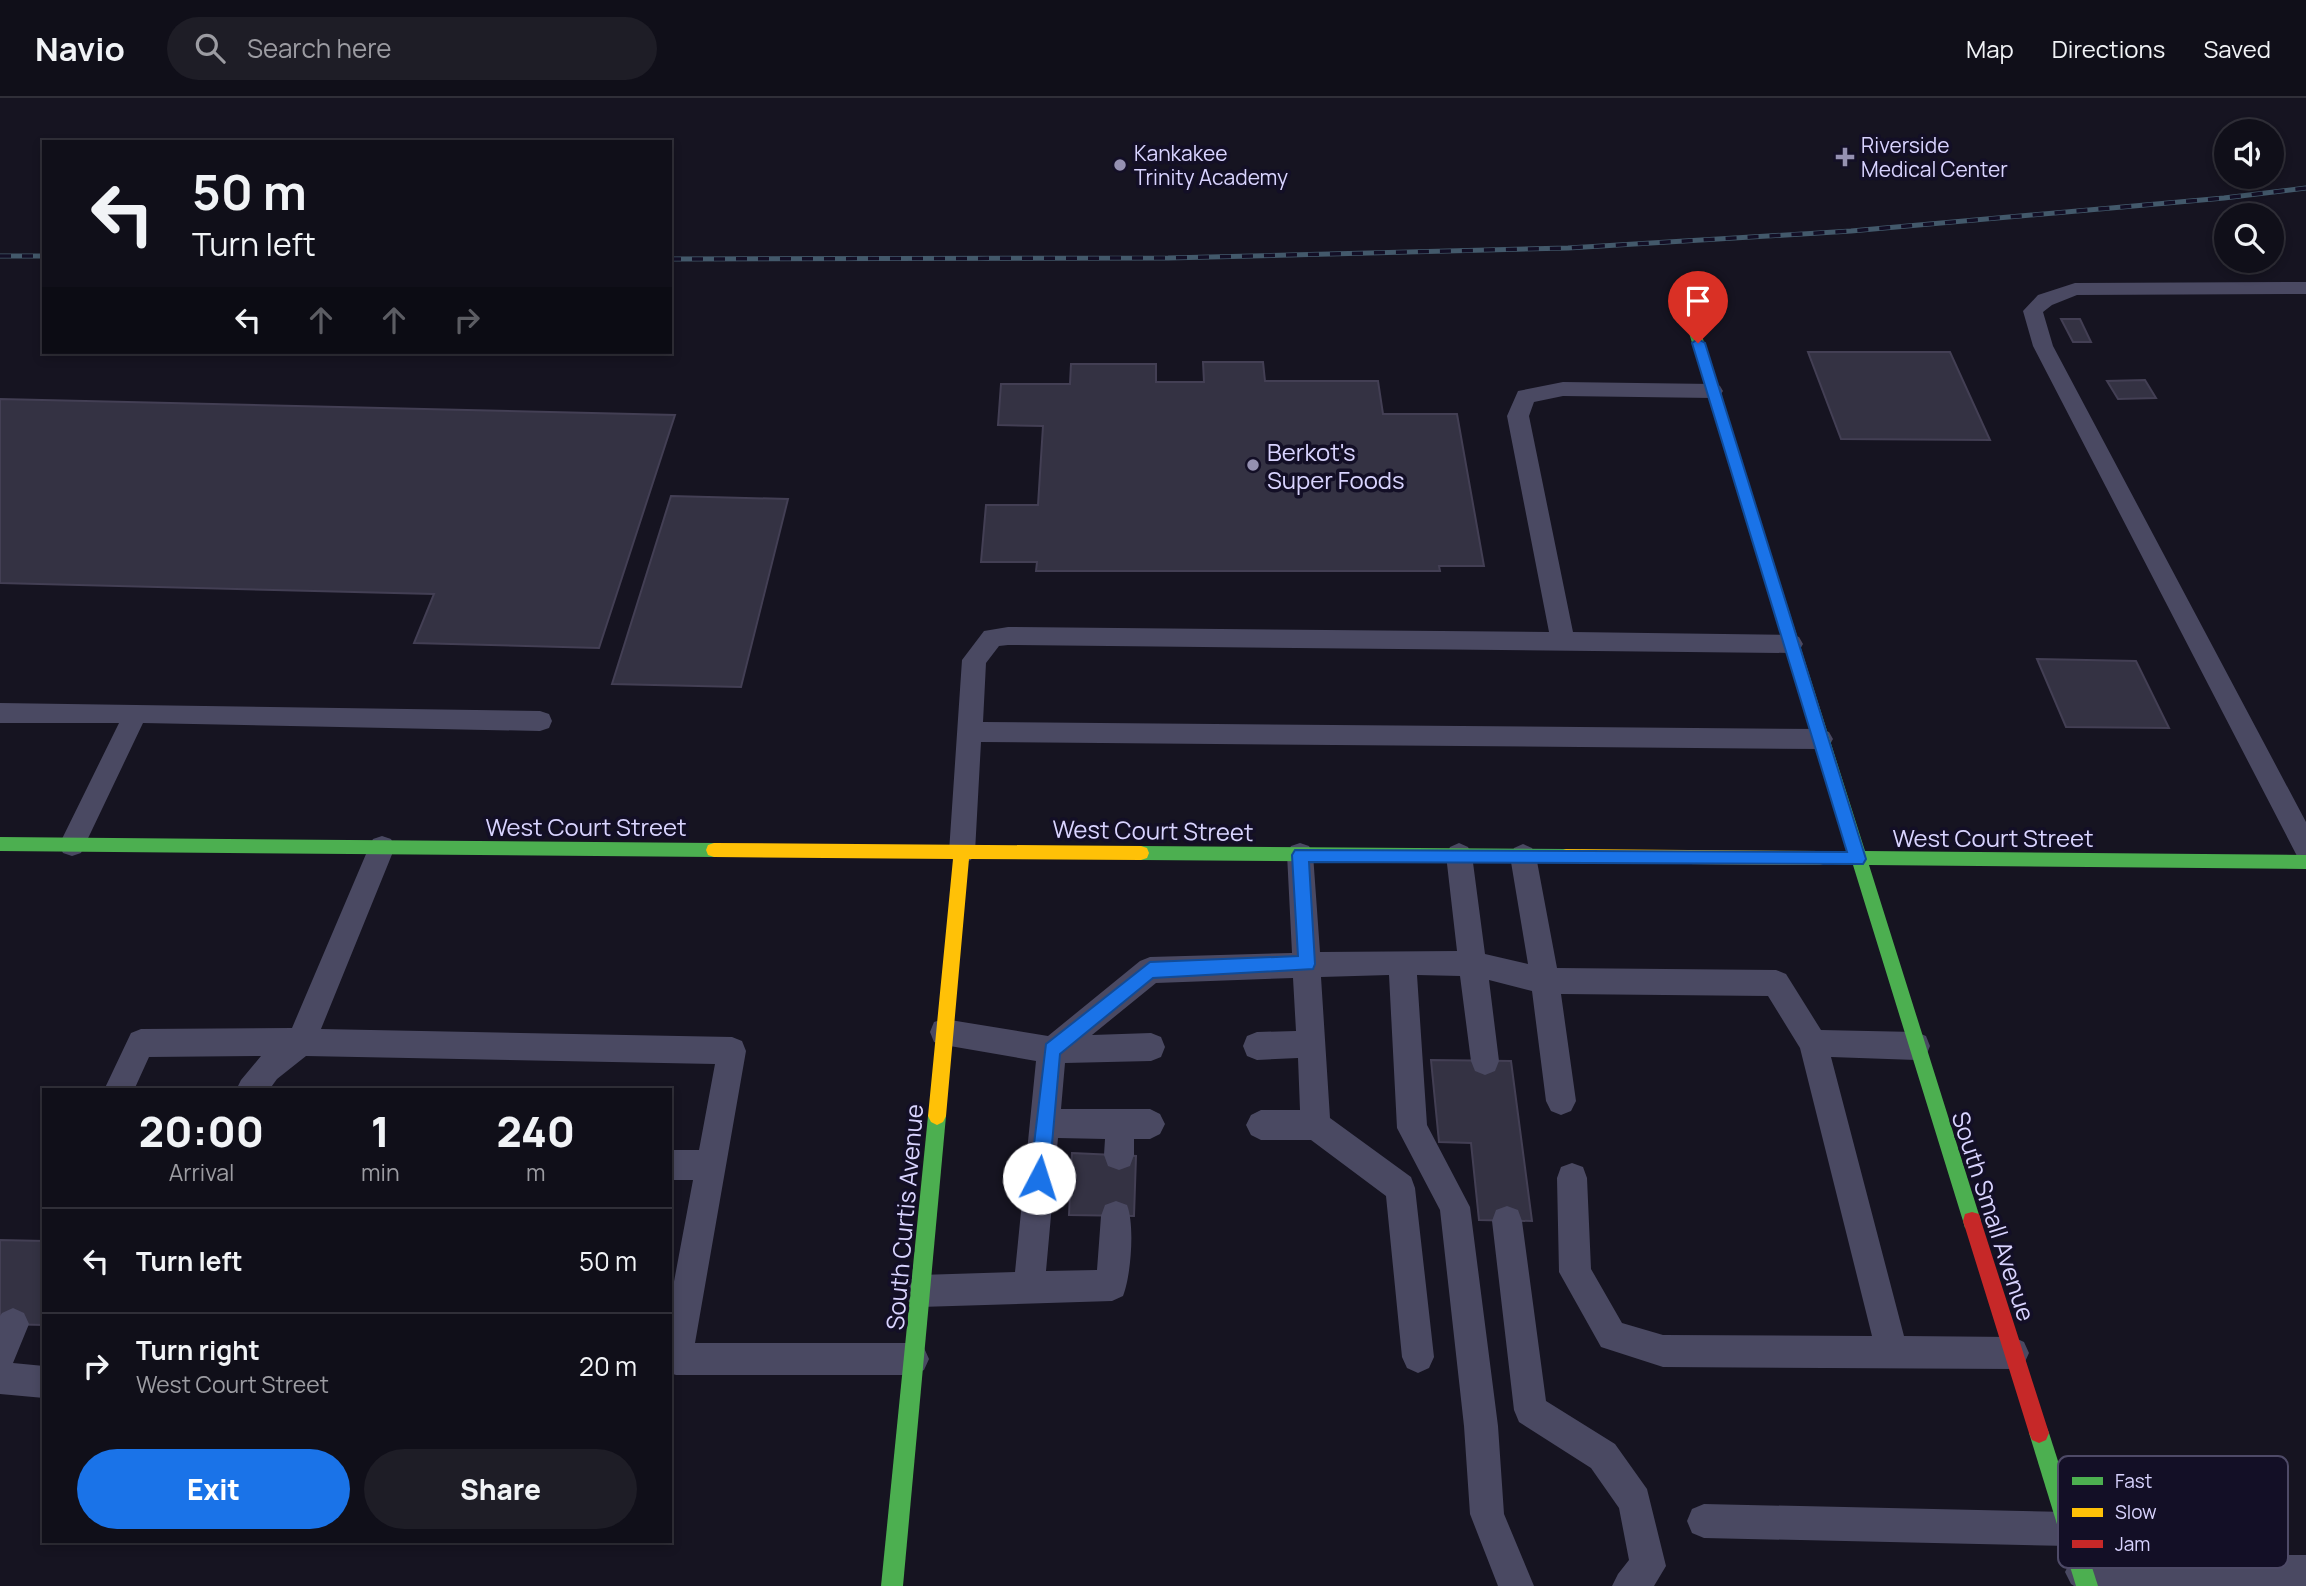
<!DOCTYPE html>
<style>
:root{--surface:#100f19;--page:#1e1d26;--text:#f1f3f6;--muted:#9c9ca2;--line:#302f38;--accent:#1a73e8}
body{margin:0;font-family:Manrope,sans-serif;background:var(--page);color:var(--text);height:100vh;display:flex;flex-direction:column;font-size:26px;white-space:nowrap}
*{box-sizing:border-box;margin:0}
p{font-size:23px;color:var(--muted)}
.icon{flex:none;width:38px;height:38px;fill:none;stroke:currentColor;stroke-width:2;stroke-linecap:round;stroke-linejoin:round}
.map{position:relative;flex:1;overflow:hidden}
.drawer{position:absolute;left:42px;top:990px;width:630px;height:455px;display:flex;flex-direction:column;background:var(--surface);border-radius:0px;box-shadow:0 4px 10px #0003,0 0 0 2px var(--line)}
.drawer>*{flex:none}
.guide{position:absolute;left:42px;top:42px;width:630px;height:214px;border-radius:0px;box-shadow:0 4px 10px #0003,0 0 0 2px var(--line);background:#100f19;color:var(--text);overflow:hidden}
.buttons{position:absolute;left:2214px;top:21px;display:grid;gap:14px}
.buttons a{display:grid;place-items:center;width:70px;height:70px;border-radius:50%;background:var(--surface);box-shadow:0 4px 10px #0003,0 0 0 2px var(--line);font-size:35px}
.pin{position:absolute;display:grid;place-items:center;width:60px;height:60px;color:#fff;margin:-72px -30px;border-radius:50% 50% 50% 0;rotate:-45deg;box-shadow:0 0 7px #0007}
.pin .icon{rotate:45deg}
.me{position:absolute;width:77px;margin:-38px;rotate:5deg;stroke-linejoin:round;filter:drop-shadow(0 0 5px #0008)}
.turn{display:flex;align-items:center;gap:24px;height:147px;padding:0 35px;font-size:32px}
.turn .icon{width:91px;height:91px;stroke-width:2.5}
.turn b{display:block;font-size:49px;line-height:60px}
.lanes{display:flex;align-items:center;height:66px;padding:0 35px;background:#0003;justify-content:center;gap:35px;direction:ltr}
.lanes .off{opacity:.35}
.eta{display:flex;justify-content:space-evenly;align-items:center;height:119px;text-align:center}
.eta b{font-size:42px;font-weight:800;line-height:49px}
.button{display:flex;gap:14px;margin-top:auto;padding:14px 35px}
.button a{flex:1;height:80px;border-radius:42px;background:var(--accent);color:#fff;font-size:28px;font-weight:800;line-height:80px;text-align:center}
.button a+a{background:var(--page);color:var(--text)}
ul{padding:0;list-style:none}
li{display:flex;align-items:center;gap:21px;height:105px;padding:0 35px;border-top:2px solid var(--line)}
li div{flex:1}
li b{display:block;font-size:26px}
li em{font-style:normal}
header{display:flex;align-items:center;gap:42px;box-sizing:border-box;height:98px;padding:0 35px;background:var(--surface);border-bottom:2px solid var(--line)}
header strong{font-size:33px}
nav{display:flex;gap:38px;margin-inline-start:auto;font-size:24px}
.search{width:490px;height:63px;background:var(--page);display:flex;align-items:center;gap:18px;box-sizing:border-box;padding:0 24px;border-radius:38px;color:var(--muted);font-size:26px}
.map>svg:first-child{display:block}
.building{fill:#343243;stroke:#433f54;stroke-width:2}
.lines{fill:none;stroke-linecap:round;stroke-linejoin:round}
.lane{fill:#4a4962;fill-rule:evenodd}
.fast{fill:#4caf50;fill-rule:evenodd}
.slow{fill:#ffc107;fill-rule:evenodd}
.jam{fill:#c62828;fill-rule:evenodd}
.rail-casing{stroke:#43596b;stroke-width:5}
.rail{stroke:#130f26;stroke-width:3.5;stroke-dasharray:11;stroke-linecap:butt}
.route{fill:#1a73e8;stroke:#114b97;stroke-width:2}
.poi-dot{fill:#9591b1;stroke:#130f26;stroke-width:2.5}
.labels{text-anchor:middle;dominant-baseline:central;stroke-width:7;stroke-linejoin:round;paint-order:stroke}
.far-poi-label{font-size:21px;fill:#d9d4ff;stroke:#130f26;text-anchor:start}
.poi-label{font-size:24px;fill:#d9d4ff;stroke:#130f26;text-anchor:start}
.street-label{font-size:24px;fill:#d9d4ff;stroke:#130f26}
.key{fill:#130f26;stroke:#4e4a67;stroke-width:2}
.key-label{font-size:19px;fill:#d9d4ff}
</style>
<header>
<strong>Navio</strong>
<div class="search"><svg class="icon" aria-label="search" viewBox="0 0 24 24"><circle cx="10" cy="10" r="6"/><path d="M15 15l6 6"/></svg>Search here</div>
<nav><a>Map</a><a>Directions</a><a>Saved</a></nav>
</header>
<div class="map">
<svg width="2306" height="1488" viewBox="0 0 2306 1488">
<rect width="100%" height="100%" fill="#161421"/>
<g class="building">
<path d="M2061 221H2080L2091 244H2073Z"/>
<path d="M1808 254H1950L1990 342 1841 341Z"/>
<path d="M1203 264H1263L1265 283H1378L1383 316H1457L1484 468H1439L1440 473H1036L1037 464H981L986 407H1038L1043 328 998 327 1001 286H1070L1071 266H1156V284H1204Z"/>
<path d="M2145 282 2156 300 2118 301 2107 283Z"/>
<path d="M0 301 675 317 599 550 414 545 434 496 0 485Z"/>
<path d="M671 398 788 401 741 589 612 586Z"/>
<path d="M2037 561 2136 563 2169 630 2066 629Z"/>
<path d="M1431 962 1511 963 1532 1123 1479 1122 1471 1045 1439 1044Z"/>
<path d="M1072 1055 1136 1058 1134 1118 1069 1117Z"/>
<path d="M0 1142 44 1143V1227L0 1226Z"/>
</g>
<g class="lines">
<g class="lane">
<path d="M2306 184V196L2077 197 2052 207 2043 214 2053 248 2306 724V761L2297 758 2033 248 2023 213 2038 197 2075 185Z"/>
<path d="M1563 284 1713 286 1720 288 1723 293 1720 298 1713 300 1563 298 1534 304 1529 318 1573 534 1791 537 1799 539 1803 546 1799 553 1791 555 1008 547 999 548 986 565 983 624 1820 631 1829 634 1833 641 1829 648 1820 651 981 644 975 754 971 762 962 765 953 762 949 754 962 562 984 533 1008 529 1549 534 1507 318 1518 293Z"/>
<path d="M0 605 540 613 549 616 552 623 549 630 540 633 143 625 81 755 72 758 63 755 59 747 119 625H0Z"/>
<path d="M382 738 391 741 395 749 321 931 732 939 742 943 746 953 695 1245H913L924 1250 929 1261 924 1272 913 1277H676L670 1275V1205L693 1082H670V1052H699L715 966 306 958 277 981 269 992H236L241 982 261 958 149 959 134 992H104L131 935 141 931 292 930 369 749 373 741Z"/>
<path d="M1300 745 1309 748 1313 756 1320 854 1457 853 1446 757 1450 749 1459 745 1468 749 1472 757 1485 856 1528 866 1510 758 1514 750 1523 746 1532 750 1536 758 1557 870 1776 872 1786 876 1821 932 1916 934 1926 938 1930 948 1926 958 1916 962 1831 959 1904 1238 2013 1239 2024 1244 2029 1255 2024 1266 2013 1271 1663 1269 1601 1249 1559 1174 1557 1080 1561 1069 1572 1065 1583 1069 1587 1080 1591 1171 1622 1225 1663 1237 1872 1238 1800 950 1768 898 1561 896 1576 1003 1571 1013 1561 1017 1551 1013 1546 1003 1532 893 1489 882 1499 963 1495 973 1485 977 1475 973 1471 963 1460 878 1417 877 1427 1027 1470 1109 1498 1328 1504 1416 1534 1488H1498L1470 1416 1464 1328 1440 1112 1397 1030 1389 877 1321 879 1330 1020 1411 1079 1415 1090 1434 1259 1429 1270 1418 1275 1407 1270 1402 1259 1386 1098 1311 1042H1261L1251 1037 1246 1027 1251 1017 1261 1012H1300L1298 960 1257 962 1247 958 1243 948 1247 938 1257 934 1296 933 1293 880 1156 885 1092 937 1151 935 1161 939 1165 949 1161 959 1151 963 1065 965 1061 1011H1150L1160 1016 1165 1026 1160 1036 1150 1041H1134V1057L1130 1068 1119 1072 1108 1068 1104 1057 1105 1041 1058 1040 1046 1173 1097 1172 1101 1118 1105 1107 1116 1103 1127 1107C1135 1127 1131 1178 1123 1198L1112 1203 920 1209 909 1204 904 1193 909 1182 920 1177 1015 1174 1036 963 944 947 934 944 930 934 934 924 944 921 1048 938 1140 863 1150 859 1292 855 1287 756 1291 748Z"/>
<path d="M1507 1108 1518 1112 1522 1123 1546 1303 1615 1346 1647 1391 1666 1468 1654 1488H1612L1618 1476 1629 1462 1619 1410 1591 1370 1519 1324 1514 1312 1492 1123 1496 1112Z"/>
<path d="M13 1210 24 1215 29 1226 13 1265 44 1268V1300L0 1296V1218L2 1215Z"/>
<path d="M1704 1406 2069 1414 2081 1419 2086 1431 2081 1443 2069 1448 1704 1440 1692 1435 1687 1423 1692 1411Z"/>
<path d="M2083 1456 2306 1457V1488H2074L2071 1486 2065 1474 2071 1462Z"/>
</g>
<g class="fast">
<path d="M1691 218 1697 222 1865 753 2306 757V771L1869 767 1981 1123 1979 1130 1972 1132 1965 1130 1963 1123 1853 767 1814 765 1812 760 1814 755 1849 753 1685 222Z"/>
<path d="M0 739 714 745 720 747 722 752 720 757 714 759 0 753Z"/>
<path d="M1141 748 1566 751 1572 753 1574 758 1572 763 1566 765 1141 762 1135 760 1133 755 1135 750Z"/>
<path d="M937 1009 943 1012 946 1018 903 1488H881L928 1018 931 1012Z"/>
<path d="M2039 1325 2046 1328 2049 1335 2098 1488H2076L2029 1335 2032 1328Z"/>
</g>
<g class="slow">
<path d="M714 745 1141 748 1147 750 1149 755 1147 760 1141 762 969 761 946 1018 943 1024 937 1027 931 1024 928 1018 953 761 714 759 708 757 706 752 708 747Z"/>
<path d="M1566 751 1820 753 1826 755 1828 760 1826 765 1820 767 1566 765 1560 763 1558 758 1560 753Z"/>
</g>
<path class="jam" d="M1972 1114 1979 1116 1981 1123 2049 1335 2046 1342 2039 1345 2032 1342 2029 1335 1963 1123 1965 1116Z"/>
<defs>
<g id="rail">
<path d="M0 158H44"/>
<path d="M670 161 1168 160 1568 150 1851 133 2224 100 2306 90"/>
</g>
</defs>
<use href="#rail" class="rail-casing"/>
<use href="#rail" class="rail"/>
</g>
<path class="route" d="M1698 241 1705 245 1866 761 1863 766 1309 764 1315 866 1313 871 1153 880 1060 956 1049 1080 1046 1086 1039 1089 1033 1086 1030 1080 1046 946 1150 864 1298 858 1292 757 1295 752 1847 754 1692 245Z"/>
<g class="poi-dot">
<path d="M1841.5 48.5h7v7h7v7h-7v7h-7v-7h-7v-7h7z"/>
<circle cx="1120" cy="67" r="7"/>
<circle cx="1253" cy="367" r="7"/>
</g>
<g class="labels">
<g class="far-poi-label">
<text x="1861" y="47">Riverside<tspan x="1861" dy="24">Medical Center</tspan></text>
<text x="1134" y="55">Kankakee<tspan x="1134" dy="24">Trinity Academy</tspan></text>
</g>
<g class="poi-label">
<text x="1267" y="353">Berkot's<tspan x="1267" dy="28">Super Foods</tspan></text>
</g>
<g class="street-label">
<text x="586" y="728">West Court Street</text>
<text transform="translate(1153 732) rotate(1)">West Court Street</text>
<text x="1993" y="739">West Court Street</text>
<text transform="translate(1994 1118) rotate(72)">South Small Avenue</text>
<text transform="translate(904 1119) rotate(-85)">South Curtis Avenue</text>
</g>
</g>
<rect x="2058" y="1358" width="230" height="112" rx="10" class="key"/>
<rect x="2072" y="1379" width="31" height="8" fill="#4caf50"/>
<rect x="2072" y="1410" width="31" height="9" fill="#ffc107"/>
<rect x="2072" y="1442" width="31" height="8" fill="#c62828"/>
<g class="key-label">
<text x="2115" y="1390">Fast</text>
<text x="2115" y="1421">Slow</text>
<text x="2115" y="1453">Jam</text>
</g>
</svg>
<div class="buttons">
<a><svg class="icon" aria-label="sound" viewBox="0 0 24 24"><path d="M4 9h4l5-4v14l-5-4H4zM17 9q2 3 0 6"/></svg></a>
<a><svg class="icon" aria-label="search" viewBox="0 0 24 24"><circle cx="10" cy="10" r="6"/><path d="M15 15l6 6"/></svg></a>
</div>
<div class="pin" style="left:1698px;top:245px;background:#d93025"><svg class="icon" aria-label="arrive" viewBox="0 0 24 24"><path d="M6 21V4h12l-3 4 3 4H6"/></svg></div>
<svg class="me" style="left:1039px;top:1080px" viewBox="-20 -20 40 40"><circle r="19" fill="#fff"/><path d="M0-13L10 11 0 6-10 11z" fill="#1a73e8"/></svg>
<div class="guide">
<div class="turn"><svg class="icon" aria-label="left" viewBox="0 0 24 24"><path d="M17 20v-9H6M10 6l-5 5 5 5"/></svg><div><b>50 m</b>Turn left</div></div>
<div class="lanes"><svg class="icon" aria-label="left" viewBox="0 0 24 24"><path d="M17 20v-9H6M10 6l-5 5 5 5"/></svg><svg class="icon off" aria-label="ahead" viewBox="0 0 24 24"><path d="M12 20V5M6 11l6-6 6 6"/></svg><svg class="icon off" aria-label="ahead" viewBox="0 0 24 24"><path d="M12 20V5M6 11l6-6 6 6"/></svg><svg class="icon off" aria-label="right" viewBox="0 0 24 24"><path d="M7 20v-9h11M14 6l5 5-5 5"/></svg></div>
</div>
<section class="drawer">
<div class="eta">
<div><b>20:00</b><p>Arrival</p></div>
<div><b>1</b><p>min</p></div>
<div><b>240</b><p>m</p></div>
</div>
<ul>
<li><svg class="icon" aria-label="left" viewBox="0 0 24 24"><path d="M17 20v-9H6M10 6l-5 5 5 5"/></svg><div><b>Turn left</b></div><em>50 m</em></li>
<li><svg class="icon" aria-label="right" viewBox="0 0 24 24"><path d="M7 20v-9h11M14 6l5 5-5 5"/></svg><div><b>Turn right</b><p>West Court Street</p></div><em>20 m</em></li>
</ul>
<div class="button"><a>Exit</a><a>Share</a></div>
</section>
</div>
